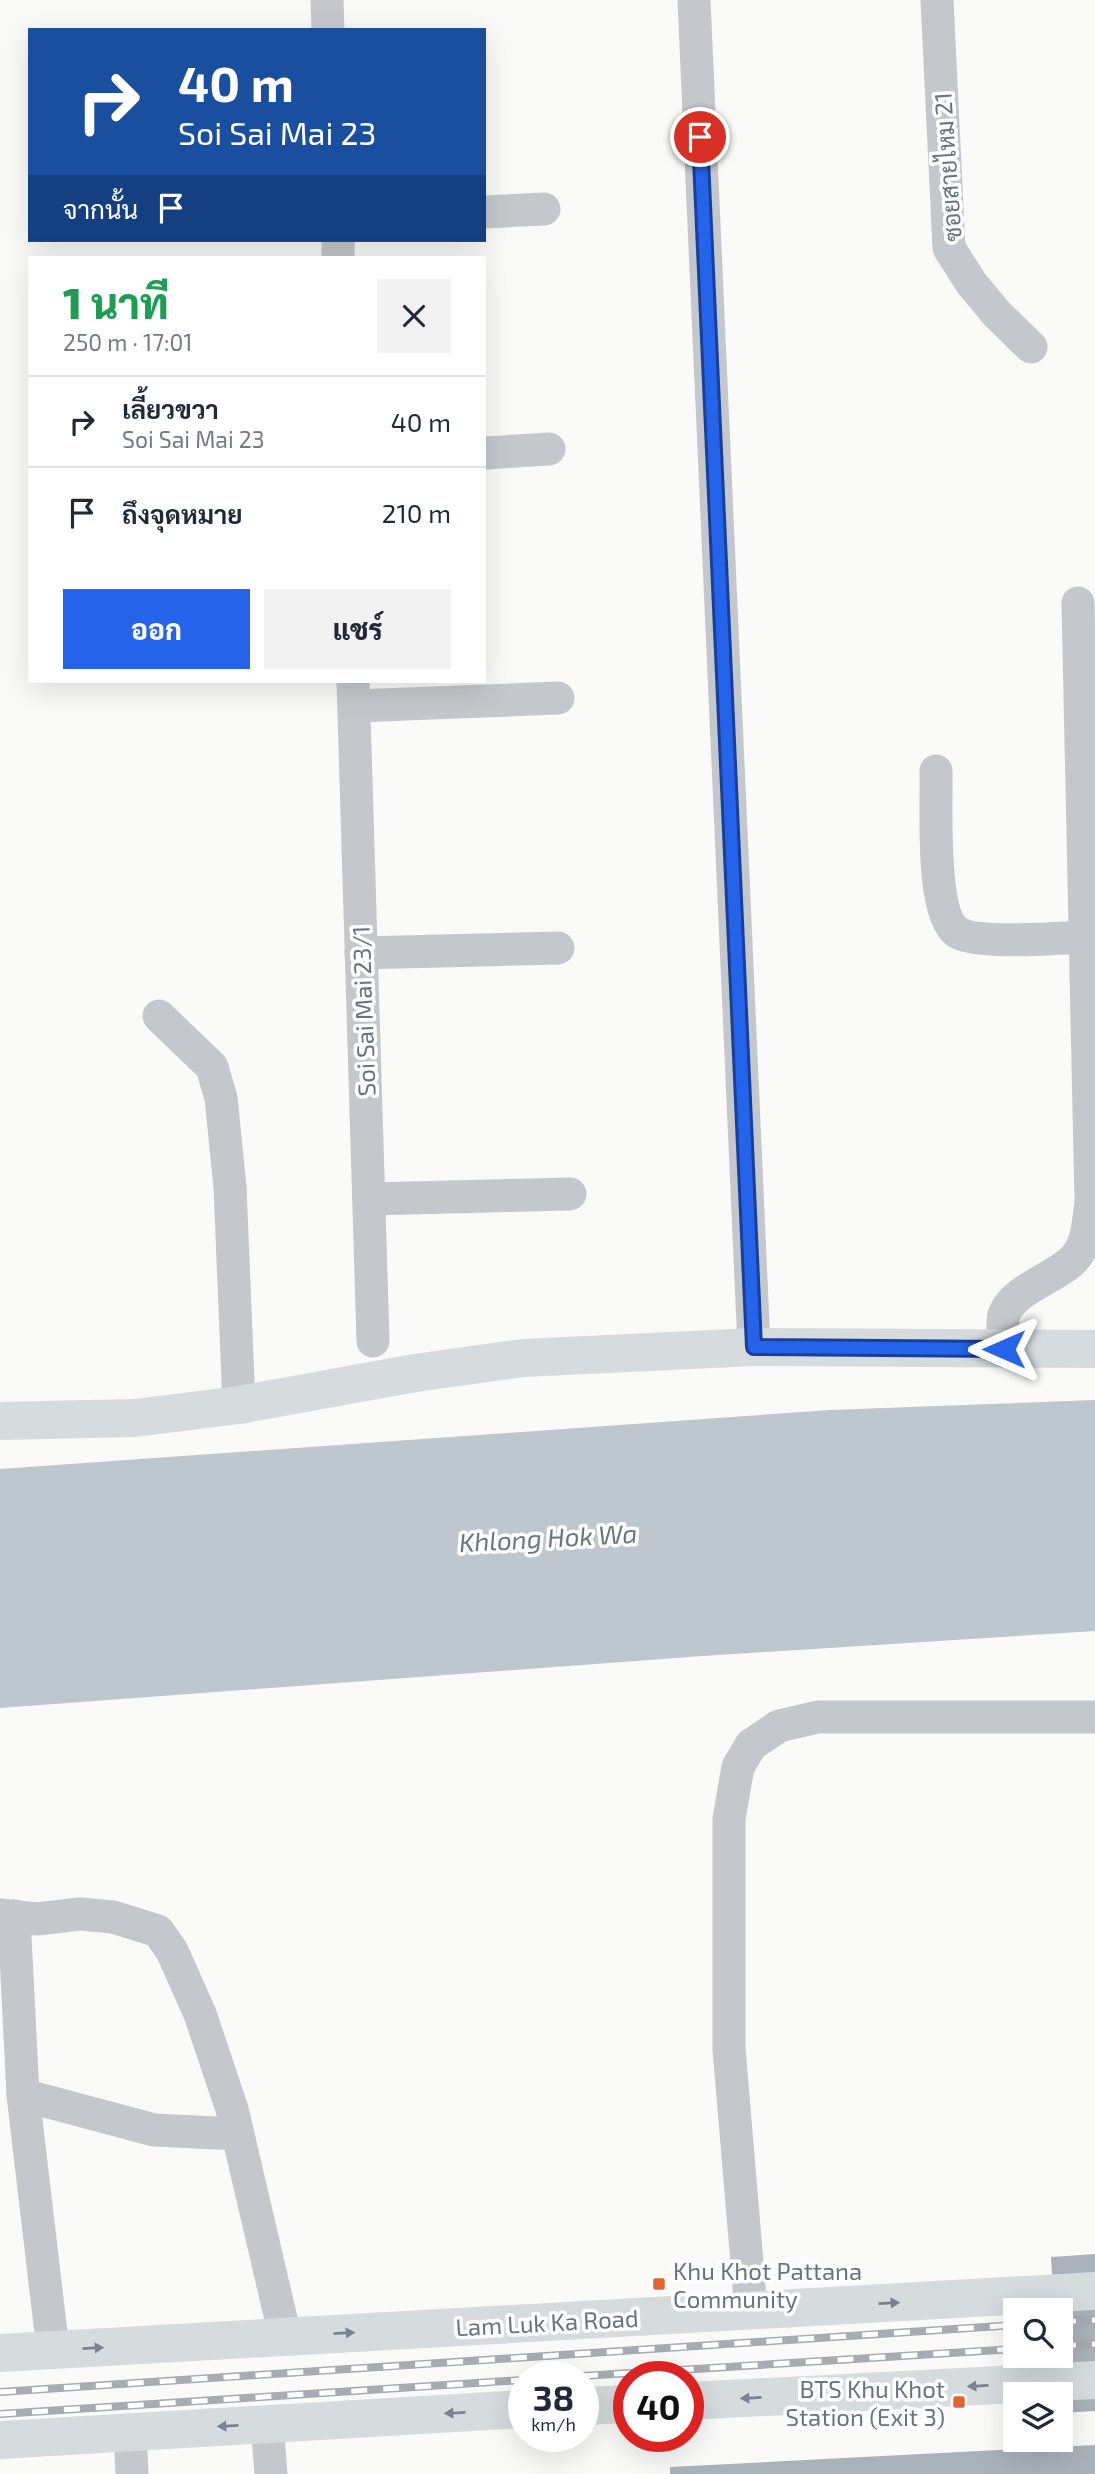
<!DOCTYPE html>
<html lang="th">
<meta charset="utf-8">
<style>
:root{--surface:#fff;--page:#f2f2f3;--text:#1f2937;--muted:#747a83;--line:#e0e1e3;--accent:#2563eb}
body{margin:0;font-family:"Exo 2",Sarabun,sans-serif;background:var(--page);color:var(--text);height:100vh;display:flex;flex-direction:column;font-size:26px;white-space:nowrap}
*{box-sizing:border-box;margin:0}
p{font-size:23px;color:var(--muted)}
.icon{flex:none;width:38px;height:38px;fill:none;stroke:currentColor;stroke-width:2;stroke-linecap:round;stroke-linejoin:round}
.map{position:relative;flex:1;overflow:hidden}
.sheet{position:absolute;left:28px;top:256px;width:458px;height:427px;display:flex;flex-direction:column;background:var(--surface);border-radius:0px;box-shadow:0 7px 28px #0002}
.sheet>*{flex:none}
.top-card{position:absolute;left:28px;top:28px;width:458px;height:214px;border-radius:0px;box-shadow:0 7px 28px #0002;background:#1a4fa0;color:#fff;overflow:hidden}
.fabs{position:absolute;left:1003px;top:2298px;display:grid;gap:14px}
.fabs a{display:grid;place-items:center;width:70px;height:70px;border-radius:0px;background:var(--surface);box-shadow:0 7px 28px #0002;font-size:35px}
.speed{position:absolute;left:508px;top:2361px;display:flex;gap:14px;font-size:35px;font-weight:700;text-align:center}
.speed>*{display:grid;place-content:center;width:91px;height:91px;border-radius:50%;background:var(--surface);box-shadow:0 7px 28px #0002;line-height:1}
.speed small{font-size:18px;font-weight:400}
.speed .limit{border:10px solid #d22;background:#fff;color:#111}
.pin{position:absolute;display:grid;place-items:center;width:60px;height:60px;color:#fff;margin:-30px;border:4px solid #fff;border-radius:50%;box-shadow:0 2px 7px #0007}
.me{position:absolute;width:77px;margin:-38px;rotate:270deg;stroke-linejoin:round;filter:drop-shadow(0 0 5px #0008)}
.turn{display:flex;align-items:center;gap:24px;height:147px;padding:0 35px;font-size:32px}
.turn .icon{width:91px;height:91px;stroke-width:2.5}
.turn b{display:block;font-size:49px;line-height:60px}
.then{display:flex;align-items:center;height:66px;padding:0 35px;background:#0003;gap:14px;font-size:26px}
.round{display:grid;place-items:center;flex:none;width:74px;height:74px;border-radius:0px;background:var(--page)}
.head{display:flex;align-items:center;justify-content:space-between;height:119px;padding:0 35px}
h1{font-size:42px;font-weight:800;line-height:52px;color:#1e9e55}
.primary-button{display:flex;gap:14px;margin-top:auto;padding:14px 35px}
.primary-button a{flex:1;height:80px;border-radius:0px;background:var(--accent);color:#fff;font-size:28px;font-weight:800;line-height:80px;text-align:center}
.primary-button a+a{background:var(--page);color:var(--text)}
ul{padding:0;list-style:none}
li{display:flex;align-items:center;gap:21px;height:91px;padding:0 35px;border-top:2px solid var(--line)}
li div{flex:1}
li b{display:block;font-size:26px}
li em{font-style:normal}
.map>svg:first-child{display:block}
.water{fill:#bec7cd}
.building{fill:#aab2b9}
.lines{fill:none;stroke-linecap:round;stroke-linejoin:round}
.street{stroke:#c4c7cb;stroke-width:33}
.secondary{stroke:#d6dbde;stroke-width:38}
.rail-casing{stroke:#a7acb2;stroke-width:8}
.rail{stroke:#fff;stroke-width:5;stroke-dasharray:16;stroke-linecap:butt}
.oneway{fill:#778390}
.route-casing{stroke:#184099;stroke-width:18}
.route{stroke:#2563eb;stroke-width:12}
.poi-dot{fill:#df6432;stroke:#fff;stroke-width:2.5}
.labels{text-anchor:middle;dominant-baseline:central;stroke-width:7;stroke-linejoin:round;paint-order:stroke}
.street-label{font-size:24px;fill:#667482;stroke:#fff}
.poi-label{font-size:24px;fill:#667482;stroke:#fff;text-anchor:start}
.water-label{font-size:26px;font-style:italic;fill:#667983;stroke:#fff}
</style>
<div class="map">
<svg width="1095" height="2474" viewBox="0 0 1095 2474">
<rect width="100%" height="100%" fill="#fafaf8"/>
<path class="water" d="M1095 1400V1631L703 1656 0 1708V1469L830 1410Z"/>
<g class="building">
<path d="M1095 2254V2411L1061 2413 1057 2356H1060V2310H1054L1051 2257Z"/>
<path d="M1095 2445V2474H670V2467Z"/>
</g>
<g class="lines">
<g class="street">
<path d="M327 0 328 30"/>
<path d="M694 0 754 1347"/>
<path d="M937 0 949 248 972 284 997 314 1031 347"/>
<path d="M485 212 544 209"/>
<path d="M338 240V257"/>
<path d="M485 453 549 449"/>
<path d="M353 681 373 1341"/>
<path d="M355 706 558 698"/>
<path d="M936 771C937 804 930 913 957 932 975 945 1060 938 1085 937"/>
<path d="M361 953 558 948"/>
<path d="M159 1016 212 1067 221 1098 230 1187 239 1405"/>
<path d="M369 1199 570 1194"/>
<path d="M1004 1349C1004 1338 1001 1325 1004 1315 1012 1290 1055 1278 1073 1260 1088 1245 1088 1223 1091 1203L1078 603"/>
<path d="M0 1915 37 1919 80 1914 113 1917 158 1931 172 1951 200 2014 232 2109 285 2336"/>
<path d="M14 1916 23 2095 53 2350"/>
<path d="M23 2095 154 2130 237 2134"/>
<path d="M751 2310 729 2049V1819L738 1767 751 1745 779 1726 818 1717H1095"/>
<path d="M267 2424 271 2474"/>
<path d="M130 2431 132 2474"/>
</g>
<g class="secondary">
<path d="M0 1421 135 1418 239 1405 415 1373 523 1358 754 1347 1095 1349"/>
<path d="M0 2353 1095 2291"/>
<path d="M688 2401 1095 2380"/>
<path d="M583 2406 628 2404"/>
<path d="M0 2440 523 2409"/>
</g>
<defs>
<g id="rail">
<path d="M1060 2322 1095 2320"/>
<path d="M1060 2346 1095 2344"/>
<path d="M582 2376 1015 2349"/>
<path d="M0 2392 1015 2325"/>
<path d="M0 2414 523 2380"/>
</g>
</defs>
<use href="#rail" class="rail-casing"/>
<use href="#rail" class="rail"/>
</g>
<defs><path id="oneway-solid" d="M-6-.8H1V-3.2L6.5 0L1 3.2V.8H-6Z" transform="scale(1.75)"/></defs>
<g class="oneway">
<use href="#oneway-solid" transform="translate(889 2303) rotate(-3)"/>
<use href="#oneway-solid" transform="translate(344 2333) rotate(-3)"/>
<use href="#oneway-solid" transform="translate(93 2348) rotate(-3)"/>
<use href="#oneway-solid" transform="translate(978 2386) rotate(177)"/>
<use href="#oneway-solid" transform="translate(751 2398) rotate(177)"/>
<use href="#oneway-solid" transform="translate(455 2413) rotate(177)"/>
<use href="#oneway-solid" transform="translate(228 2426) rotate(177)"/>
</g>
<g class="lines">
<defs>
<path id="route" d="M700 137 754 1347 1004 1349"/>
</defs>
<use href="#route" class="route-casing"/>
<use href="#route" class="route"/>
</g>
<g class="poi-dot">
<rect x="652" y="2277" width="14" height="14" rx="3.5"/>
<rect x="952" y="2395" width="14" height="14" rx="3.5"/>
</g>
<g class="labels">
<g class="street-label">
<text transform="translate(947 167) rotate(-94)">ซอยสายไหม 21</text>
<text transform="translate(363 1011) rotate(-92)">Soi Sai Mai 23/1</text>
<text transform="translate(547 2322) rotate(-3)">Lam Luk Ka Road</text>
</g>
<g class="poi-label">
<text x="673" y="2270">Khu Khot Pattana<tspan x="673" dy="28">Community</tspan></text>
<text x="945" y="2388" text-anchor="end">BTS Khu Khot<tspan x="945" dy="28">Station (Exit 3)</tspan></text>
</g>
<g class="water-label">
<text transform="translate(548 1537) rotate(-3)">Khlong Hok Wa</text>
</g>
</g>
</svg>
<div class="fabs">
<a><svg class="icon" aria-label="search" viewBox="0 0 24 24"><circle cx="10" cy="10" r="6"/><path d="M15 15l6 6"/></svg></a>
<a><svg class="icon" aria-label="layers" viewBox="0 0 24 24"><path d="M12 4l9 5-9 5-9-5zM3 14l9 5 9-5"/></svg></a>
</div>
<div class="speed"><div>38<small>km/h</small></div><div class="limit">40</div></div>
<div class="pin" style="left:700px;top:137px;background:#d93025"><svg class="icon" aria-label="arrive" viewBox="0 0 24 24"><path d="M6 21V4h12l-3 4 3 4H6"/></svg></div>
<svg class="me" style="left:1004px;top:1349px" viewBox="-20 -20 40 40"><path d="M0-17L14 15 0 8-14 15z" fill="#2563eb" stroke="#fff" stroke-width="4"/></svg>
<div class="top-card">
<div class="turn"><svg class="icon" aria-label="right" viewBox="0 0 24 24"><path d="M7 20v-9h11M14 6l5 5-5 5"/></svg><div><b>40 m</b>Soi Sai Mai 23</div></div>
<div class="then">จากนั้น<svg class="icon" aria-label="arrive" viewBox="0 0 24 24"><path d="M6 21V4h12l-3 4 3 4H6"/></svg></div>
</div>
<section class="sheet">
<div class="head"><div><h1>1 นาที</h1><p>250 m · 17:01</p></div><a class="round"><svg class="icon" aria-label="close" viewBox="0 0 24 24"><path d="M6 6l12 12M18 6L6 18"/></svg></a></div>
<ul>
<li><svg class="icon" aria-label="right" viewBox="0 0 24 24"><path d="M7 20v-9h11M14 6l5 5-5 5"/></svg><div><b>เลี้ยวขวา</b><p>Soi Sai Mai 23</p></div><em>40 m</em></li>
<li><svg class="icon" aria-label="arrive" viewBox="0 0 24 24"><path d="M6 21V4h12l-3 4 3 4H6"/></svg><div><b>ถึงจุดหมาย</b></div><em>210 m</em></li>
</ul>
<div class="primary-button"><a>ออก</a><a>แชร์</a></div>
</section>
</div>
